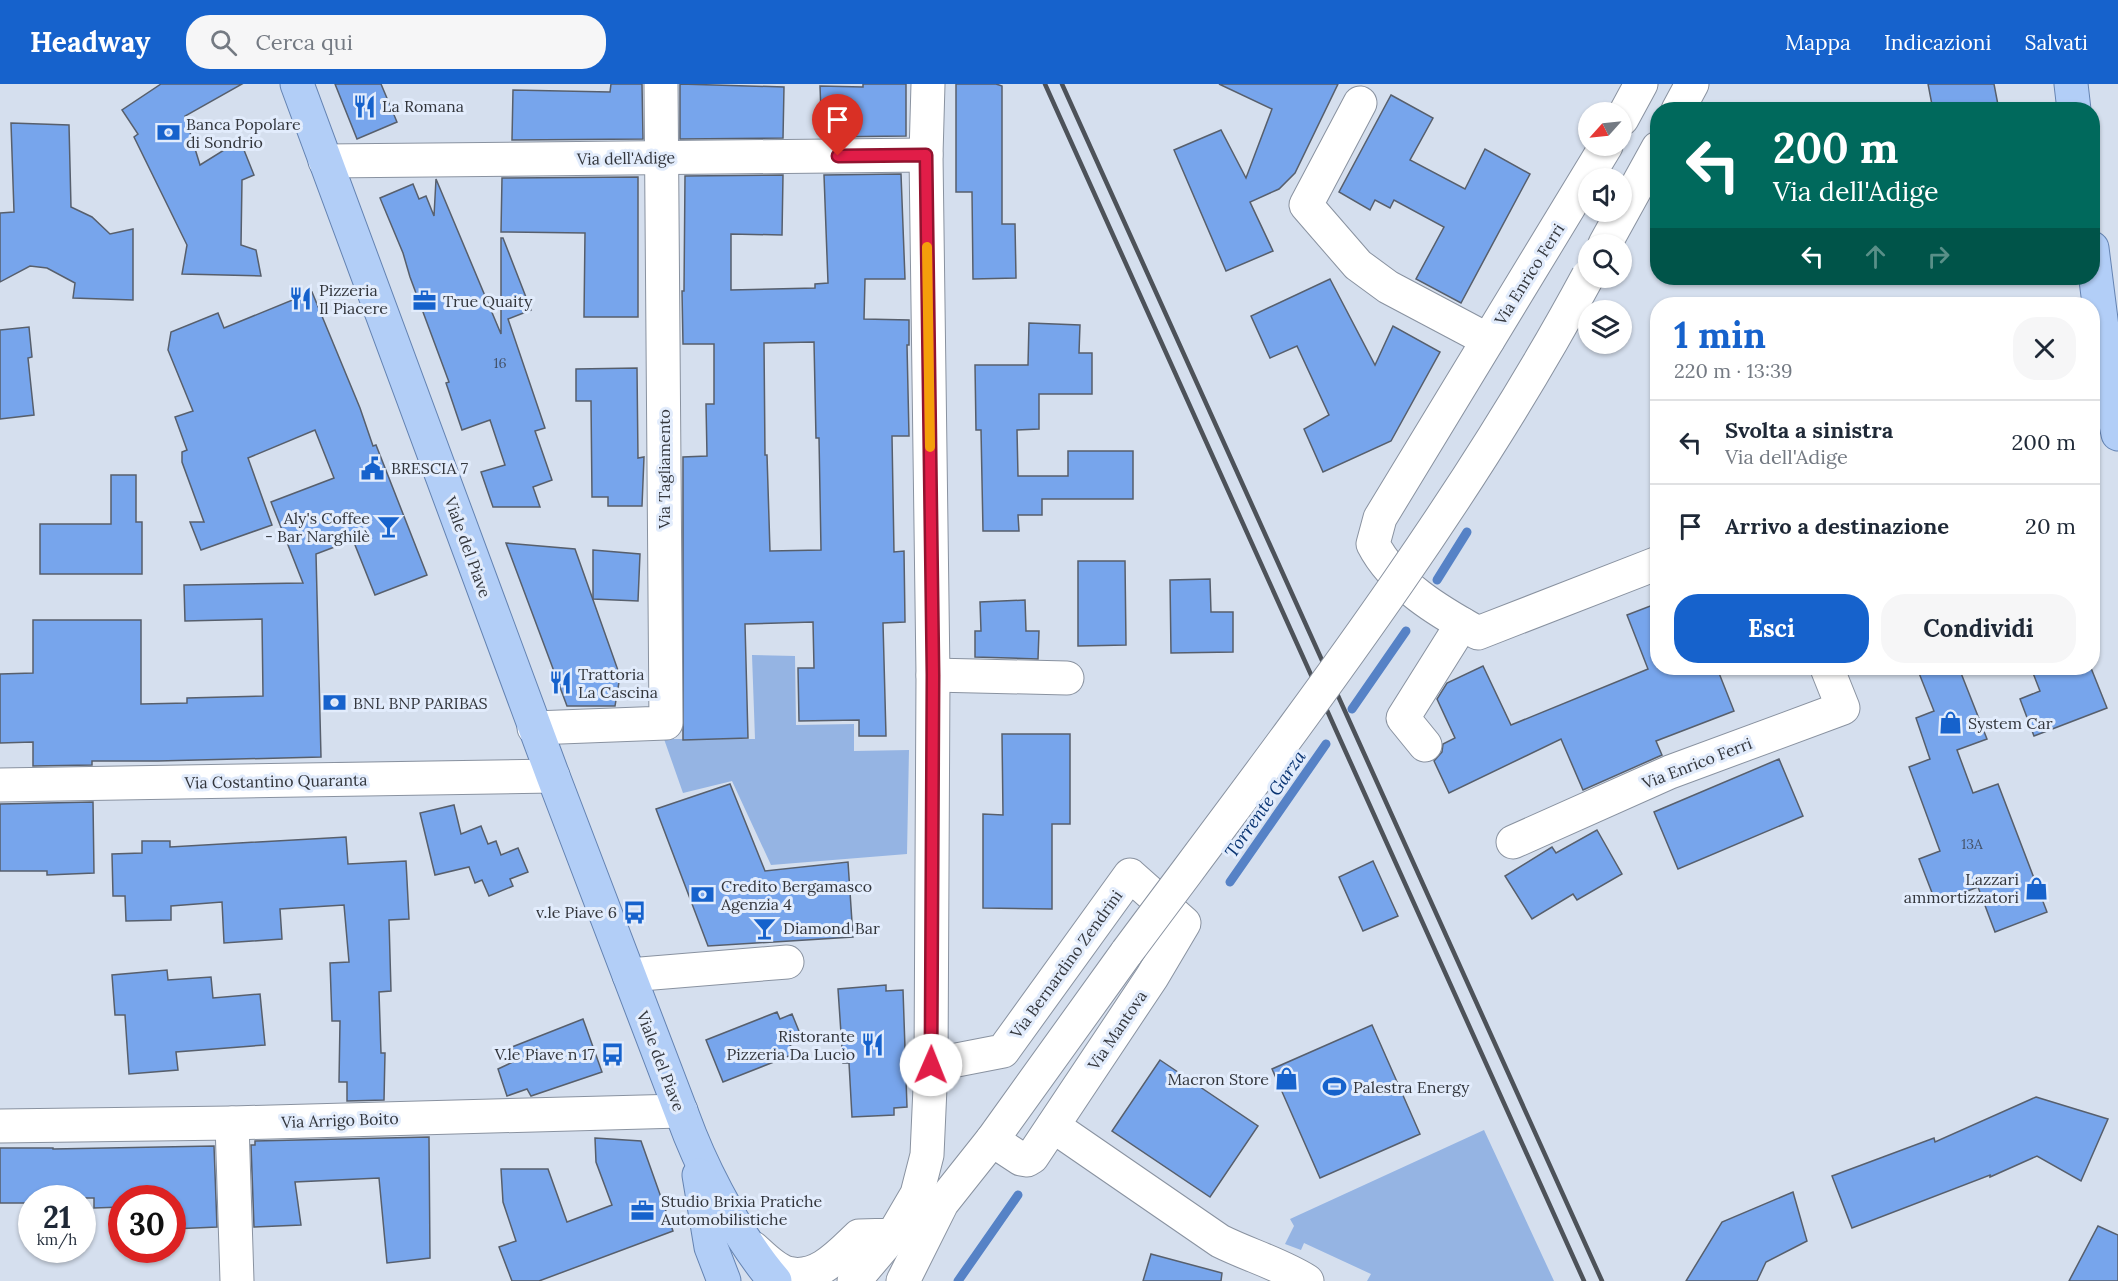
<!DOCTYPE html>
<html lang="it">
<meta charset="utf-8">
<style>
:root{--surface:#fff;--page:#f6f6f7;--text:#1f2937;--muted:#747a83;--line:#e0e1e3;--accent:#1662cc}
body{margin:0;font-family:Lora,serif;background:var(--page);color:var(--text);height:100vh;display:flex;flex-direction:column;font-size:22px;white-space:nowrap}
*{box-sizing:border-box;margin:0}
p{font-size:20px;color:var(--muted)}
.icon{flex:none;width:33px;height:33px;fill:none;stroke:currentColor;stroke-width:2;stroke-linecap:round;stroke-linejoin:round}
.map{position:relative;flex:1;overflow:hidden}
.drawer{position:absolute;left:1650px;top:213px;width:450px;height:378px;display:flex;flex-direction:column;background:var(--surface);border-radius:24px;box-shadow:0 2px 4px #0004}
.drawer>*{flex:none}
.banner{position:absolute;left:1650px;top:18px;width:450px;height:183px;border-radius:24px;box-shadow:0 2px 4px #0004;background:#00695c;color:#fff;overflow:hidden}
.needle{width:39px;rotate:243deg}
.fabs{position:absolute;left:1578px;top:18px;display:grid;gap:12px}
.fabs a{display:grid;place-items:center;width:54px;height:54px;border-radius:50%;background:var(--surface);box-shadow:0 2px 4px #0004;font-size:30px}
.speed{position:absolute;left:18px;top:1101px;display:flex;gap:12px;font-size:30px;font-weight:700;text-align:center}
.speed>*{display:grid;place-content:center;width:78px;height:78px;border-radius:50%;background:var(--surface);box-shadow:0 2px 4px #0004;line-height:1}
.speed small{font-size:15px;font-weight:400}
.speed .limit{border:9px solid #d22;background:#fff;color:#111}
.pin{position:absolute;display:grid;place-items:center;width:51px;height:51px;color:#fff;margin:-62px -26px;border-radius:50% 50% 50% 0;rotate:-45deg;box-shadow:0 0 6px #0007}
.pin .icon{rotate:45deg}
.me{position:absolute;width:66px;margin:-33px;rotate:1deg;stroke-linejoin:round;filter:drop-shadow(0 0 4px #0008)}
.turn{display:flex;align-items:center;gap:21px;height:126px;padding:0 24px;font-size:27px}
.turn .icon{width:78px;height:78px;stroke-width:2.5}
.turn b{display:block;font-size:42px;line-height:51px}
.lanes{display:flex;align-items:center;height:57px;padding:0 24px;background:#0003;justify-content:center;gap:30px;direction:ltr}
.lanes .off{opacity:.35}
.round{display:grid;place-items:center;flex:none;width:63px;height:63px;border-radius:24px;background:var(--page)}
.head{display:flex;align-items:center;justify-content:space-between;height:102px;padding:0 24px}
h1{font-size:36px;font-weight:700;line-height:45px;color:var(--accent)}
.button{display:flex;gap:12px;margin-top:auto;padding:12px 24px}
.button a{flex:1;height:69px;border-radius:24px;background:var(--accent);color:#fff;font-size:24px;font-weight:700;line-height:69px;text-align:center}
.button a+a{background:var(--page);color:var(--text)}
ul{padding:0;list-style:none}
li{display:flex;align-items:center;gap:18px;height:84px;padding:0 24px;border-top:2px solid var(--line)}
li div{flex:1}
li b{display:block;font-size:22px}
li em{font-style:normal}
header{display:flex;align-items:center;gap:36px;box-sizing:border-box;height:84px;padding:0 30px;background:var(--accent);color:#fff}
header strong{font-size:28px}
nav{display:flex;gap:33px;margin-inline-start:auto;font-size:21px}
.search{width:420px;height:54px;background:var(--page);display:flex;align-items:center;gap:15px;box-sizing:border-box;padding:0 21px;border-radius:24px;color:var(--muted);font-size:22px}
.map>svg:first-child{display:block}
.green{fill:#95b4e3}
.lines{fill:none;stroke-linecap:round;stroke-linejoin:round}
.stream{stroke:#5682c6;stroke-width:9}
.building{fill:#77a5ec;stroke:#575f6c;stroke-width:1.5;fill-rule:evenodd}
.minor-casing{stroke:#8992a0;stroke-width:35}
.major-casing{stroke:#6483b2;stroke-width:35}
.minor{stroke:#fff;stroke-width:33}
.major{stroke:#b2cef7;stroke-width:33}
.rail{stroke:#4d5259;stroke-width:4.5}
.minor-bridge-casing{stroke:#8992a0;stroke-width:35;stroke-linecap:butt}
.minor-bridge{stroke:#fff;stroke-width:33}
.route-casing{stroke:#92132f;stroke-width:15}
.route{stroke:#e11d48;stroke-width:10}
.slow{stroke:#f59e0b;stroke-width:10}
.labels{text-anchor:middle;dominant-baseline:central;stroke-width:6;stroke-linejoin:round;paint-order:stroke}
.number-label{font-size:14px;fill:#445268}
.poi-label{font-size:16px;fill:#33363c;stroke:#e2ecfc;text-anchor:start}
.street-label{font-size:16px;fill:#33363c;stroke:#e2ecfc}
.water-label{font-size:18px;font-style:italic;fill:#0a3573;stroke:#e2ecfc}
</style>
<header>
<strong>Headway</strong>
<div class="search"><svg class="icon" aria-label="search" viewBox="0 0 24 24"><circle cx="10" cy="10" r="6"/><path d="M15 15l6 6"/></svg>Cerca qui</div>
<nav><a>Mappa</a><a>Indicazioni</a><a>Salvati</a></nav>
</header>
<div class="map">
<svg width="2118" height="1197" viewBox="0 0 2118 1197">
<rect width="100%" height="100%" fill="#d5dfee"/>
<g class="green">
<path d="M752 571 795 572 796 641 854 640V667L909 666 907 770 771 781 732 697 683 709 664 655H755Z"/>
<path d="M1484 1046 1554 1197H1367L1371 1190 1304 1159 1301 1166 1285 1160 1294 1142 1290 1135Z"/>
</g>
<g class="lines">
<g class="stream">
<path d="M1437 496 1467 448"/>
<path d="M1352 625 1406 547"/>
<path d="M1230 798 1326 660"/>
<path d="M958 1197 1018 1111"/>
</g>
</g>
<g class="building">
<path d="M161 0H242L185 32 200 81 240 56 254 91 242 96 241 161 256 166 261 192 182 190 187 161 134 53 138 50 122 26Z"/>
<path d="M335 0H381L397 38 357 55Z"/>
<path d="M611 0H642L643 55 512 56 513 6 610 8Z"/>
<path d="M680 0 784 3 783 54 680 55Z"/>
<path d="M863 0H906V52L822 53 820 2 863 3Z"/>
<path d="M956 0H996L1002 2V140H1015L1016 194 973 195 972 108H956Z"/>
<path d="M1219 0H1338L1295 89 1279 105 1250 118 1273 167 1226 187 1174 66 1221 46 1246 94 1272 25Z"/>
<path d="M1928 0H1994L1999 26H1933Z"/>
<path d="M1391 11 1433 34 1410 76 1465 105 1485 65 1530 90 1461 219 1416 195 1444 143 1394 116 1390 124 1375 116 1370 126 1339 108Z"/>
<path d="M11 39 69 41 71 123 92 133 110 150 133 145V216L73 214 75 199 47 184 30 182 0 198V129L14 128Z"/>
<path d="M901 90 905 195H865L864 235 909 236V261H907L909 352H892L894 468 904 467 905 538 883 539 886 652H859V636L799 637 798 584H814L813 538 745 540 748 654 683 656V373L707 372 706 320H714V260H683L682 207H684L685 92 783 91 782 151 731 150V206L815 204V200L828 199 824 91ZM814 258 816 354H819L821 466 770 467 767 371H765L764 259Z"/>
<path d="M638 93V233H584L585 149 501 148 502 94Z"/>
<path d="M436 95 501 250V154H503L531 226 508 235 545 344 535 347 552 396 533 403 540 423H493L481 388 505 381 490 336 462 346 446 299 449 298 410 193 403 169 380 114 413 100 419 115 426 112 434 132Z"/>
<path d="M1330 195 1375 281 1393 242 1440 268 1391 357 1323 388 1304 345 1329 331 1297 262 1270 274 1251 232Z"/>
<path d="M312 208 360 324 373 362 376 361 427 491 375 511 353 456 316 470 321 673 158 677H92V681L33 682V658L0 659V590L33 589V536H141V620L187 619V614L263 612 262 535 185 537 184 501 303 499 271 418 334 394 315 346 248 374 272 441 201 466 190 438H204L182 378V368L187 366 175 333 193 327 168 266 171 248 218 229 224 244Z"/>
<path d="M1029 239 1080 241 1079 269H1092V310H1039V345L1017 346 1018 392H1068V367H1133V415H1042V431H1018L1019 447H983L981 346H976L975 281H1028Z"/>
<path d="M29 243 32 273 28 274 34 331 0 335V246Z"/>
<path d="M637 284 638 374 644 373 642 422H608V413H592L591 317H576V285Z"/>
<path d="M111 391H136V438H142V490H40V440H111Z"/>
<path d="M506 459 575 465 620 592 615 622H567Z"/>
<path d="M593 466 640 470 638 517 593 515Z"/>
<path d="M1078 477H1125L1126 561 1078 562Z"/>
<path d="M1210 495 1211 528H1233V568L1171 569 1170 496Z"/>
<path d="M1025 516 1026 547H1039L1038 575 975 573V547H981L980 518Z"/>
<path d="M1658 519V584H1717L1734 627 1656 657 1662 671 1583 706 1561 655 1449 709 1434 677 1442 668 1443 660 1455 654 1437 615 1447 599 1483 582 1511 641 1648 585 1627 531Z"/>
<path d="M1917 584H1959L1987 655 1957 666 1973 709 1998 700 2047 828 1995 848 1978 803 1936 819 1919 775 1940 767 1909 683 1930 675 1916 634 1934 627Z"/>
<path d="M2031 584H2091L2107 624 2034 652 2020 615 2040 607Z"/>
<path d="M1002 650H1070V740H1052V825L983 824V730L1003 731Z"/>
<path d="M1779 675 1803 732 1678 785 1654 728Z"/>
<path d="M730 700 765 787 848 778 853 853 708 862 656 725Z"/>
<path d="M93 718 94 789 47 791V787H0V720Z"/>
<path d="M454 721 461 750 481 742 488 760 496 757 501 771 518 764 528 788 510 795 513 802 489 812 482 796 475 799 469 783 435 791 420 729Z"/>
<path d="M1597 746 1622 790 1577 816 1573 810 1532 835 1505 792 1552 763 1556 769Z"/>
<path d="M346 753 348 780 406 777 409 835 389 836 391 907 379 908 381 969H385L384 1016 347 1017V998H339L340 937H332L330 879 349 878 344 821 280 825 282 855 224 859 222 818 171 822V836L126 837 125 812H113L112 770 142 769V757H170V763Z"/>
<path d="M1373 777 1398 832 1363 847 1339 793Z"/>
<path d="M167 886 168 896 211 893 213 914 260 910 265 961 176 968 178 986 129 990 125 931H115L112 891Z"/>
<path d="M886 901V907L903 906 907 1023 894 1024V1031L852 1033 849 979H843L838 905Z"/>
<path d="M777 928 780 935 792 930 803 957 790 961 794 970 723 998 706 956Z"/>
<path d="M583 935 602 988 531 1012 527 1005 507 1012 498 985 517 976 512 963Z"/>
<path d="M1372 941 1420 1050 1320 1094 1272 985Z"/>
<path d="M1160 976 1258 1042 1210 1113 1112 1047Z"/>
<path d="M2036 1013 2108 1035 2081 1097 2037 1072 1990 1093V1091L1852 1144 1832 1092 1934 1054 1935 1058Z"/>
<path d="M429 1053 430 1174 387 1179 379 1094 295 1098 301 1141 254 1143 251 1061H255V1057Z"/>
<path d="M595 1054 641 1057 673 1147 539 1197H512L499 1163 516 1157 503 1118 501 1085H548L567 1138 612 1121 596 1078Z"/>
<path d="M214 1062 217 1143 172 1145V1114H122V1123L94 1124V1114H32V1119H0V1064H53V1065Z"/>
<path d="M1793 1108 1807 1157 1766 1178 1757 1197H1686L1722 1138Z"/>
<path d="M2098 1142 2118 1151V1197H2069Z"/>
<path d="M1151 1170 1222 1189 1221 1197H1143Z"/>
</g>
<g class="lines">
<defs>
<g id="minor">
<path d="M1360 19 1306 121 1358 181 1388 203 1488 256"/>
<path d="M1678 26 1692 0"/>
<path d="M1622 35 1641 0"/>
<path d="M1606 62 1380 434 1373 460C1394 501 1440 528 1478 549L1658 479"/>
<path d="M325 77 926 71"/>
<path d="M1605 160 1658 64"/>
<path d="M933 591 1067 594"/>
<path d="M534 644 666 639 661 0"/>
<path d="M1425 661 1403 634 1462 540"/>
<path d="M0 701 553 692"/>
<path d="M1513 758 1670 688 1843 624 1827 584"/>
<path d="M629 891 787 878"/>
<path d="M931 981 1003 967 1130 791 1184 839 1152 893 1032 1073 1027 1076 1021 1075 992 1056"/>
<path d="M232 1039 237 1197"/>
<path d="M0 1042 232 1039 681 1027"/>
<path d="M1053 1042 1220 1157C1248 1171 1280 1180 1307 1197"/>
<path d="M753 1164C763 1173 774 1185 787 1189 817 1197 840 1170 859 1152L893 1151 917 1110 927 1071 931 981 933 591 926 71 928 0"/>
<path d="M854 1197 893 1151 906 1143"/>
<path d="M903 1197 942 1119 992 1056 1127 868"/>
</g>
<g id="major">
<path d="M297 0 553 692 690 1051C709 1098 742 1159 775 1197"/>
<path d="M2071 0 2074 26"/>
<path d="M2092 164 2111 315 2118 350"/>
<path d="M699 1091 711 1163 724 1197"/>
</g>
</defs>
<use href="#minor" class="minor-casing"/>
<use href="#major" class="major-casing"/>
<use href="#minor" class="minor"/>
<use href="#major" class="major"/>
<g class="rail">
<path d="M1045 0 1584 1197"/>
<path d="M1062 0 1602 1197"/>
</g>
<defs>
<path id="minor-bridge" d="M1127 868C1289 650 1459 432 1588 192"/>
</defs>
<use href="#minor-bridge" class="minor-bridge-casing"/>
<use href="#minor-bridge" class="minor-bridge"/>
</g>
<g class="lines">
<defs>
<path id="route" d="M838 72 926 71 933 591 931 981"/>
</defs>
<use href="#route" class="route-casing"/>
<use href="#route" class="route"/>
<path class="slow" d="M927 163 930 363"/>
</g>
<defs>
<symbol id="restaurant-bare" viewBox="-9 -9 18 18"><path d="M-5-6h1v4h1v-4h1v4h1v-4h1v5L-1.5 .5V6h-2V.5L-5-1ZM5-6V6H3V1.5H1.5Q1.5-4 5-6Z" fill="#1662cc" stroke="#e2ecfc" stroke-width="2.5" paint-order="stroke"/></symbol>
<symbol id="bank-bare" viewBox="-9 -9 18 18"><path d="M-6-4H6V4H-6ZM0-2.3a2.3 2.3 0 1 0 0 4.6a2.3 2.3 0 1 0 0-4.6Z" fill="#1662cc" stroke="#e2ecfc" stroke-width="2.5" paint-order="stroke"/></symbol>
<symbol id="office-bare" viewBox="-9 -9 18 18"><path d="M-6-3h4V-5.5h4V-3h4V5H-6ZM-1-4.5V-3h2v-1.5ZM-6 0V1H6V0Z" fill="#1662cc" stroke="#e2ecfc" stroke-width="2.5" paint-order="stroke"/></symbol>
<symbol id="civic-bare" viewBox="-9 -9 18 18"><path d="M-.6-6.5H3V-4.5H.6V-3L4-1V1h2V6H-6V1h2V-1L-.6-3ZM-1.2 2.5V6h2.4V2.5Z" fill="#1662cc" stroke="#e2ecfc" stroke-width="2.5" paint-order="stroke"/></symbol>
<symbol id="bar-bare" viewBox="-9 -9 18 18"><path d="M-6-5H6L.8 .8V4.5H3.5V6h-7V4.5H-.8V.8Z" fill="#1662cc" stroke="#e2ecfc" stroke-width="2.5" paint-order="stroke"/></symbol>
<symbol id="shop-bare" viewBox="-9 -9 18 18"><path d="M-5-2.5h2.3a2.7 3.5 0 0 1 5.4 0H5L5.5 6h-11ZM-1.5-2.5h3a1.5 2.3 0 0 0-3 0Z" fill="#1662cc" stroke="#e2ecfc" stroke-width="2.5" paint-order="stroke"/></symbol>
<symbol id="bus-bare" viewBox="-9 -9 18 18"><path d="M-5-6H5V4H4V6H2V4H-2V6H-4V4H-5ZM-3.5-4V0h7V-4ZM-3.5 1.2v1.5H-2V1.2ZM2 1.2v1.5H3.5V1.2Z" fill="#1662cc" stroke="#e2ecfc" stroke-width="2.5" paint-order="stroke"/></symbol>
<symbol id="stadium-bare" viewBox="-9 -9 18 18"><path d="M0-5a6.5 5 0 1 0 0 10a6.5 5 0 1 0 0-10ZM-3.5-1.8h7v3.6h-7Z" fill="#1662cc" stroke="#e2ecfc" stroke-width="2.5" paint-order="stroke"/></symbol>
</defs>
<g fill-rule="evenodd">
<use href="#restaurant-bare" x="348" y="6" width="33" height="33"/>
<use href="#bank-bare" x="152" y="32" width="33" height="33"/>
<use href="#restaurant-bare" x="284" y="198" width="33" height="33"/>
<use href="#office-bare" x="408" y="200" width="33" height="33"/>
<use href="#civic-bare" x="356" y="368" width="33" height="33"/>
<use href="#bar-bare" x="372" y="426" width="33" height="33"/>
<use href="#restaurant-bare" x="544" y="582" width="33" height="33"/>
<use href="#bank-bare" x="318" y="602" width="33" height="33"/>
<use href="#shop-bare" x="1934" y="622" width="33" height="33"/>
<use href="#shop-bare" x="2020" y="788" width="33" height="33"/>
<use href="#bank-bare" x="686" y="794" width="33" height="33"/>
<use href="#bus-bare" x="618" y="812" width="33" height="33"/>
<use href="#bar-bare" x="748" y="828" width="33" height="33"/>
<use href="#restaurant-bare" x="856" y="944" width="33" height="33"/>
<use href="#bus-bare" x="596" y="954" width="33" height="33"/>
<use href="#shop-bare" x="1270" y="978" width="33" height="33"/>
<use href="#stadium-bare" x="1318" y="986" width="33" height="33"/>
<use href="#office-bare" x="626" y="1110" width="33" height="33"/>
</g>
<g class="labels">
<g class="number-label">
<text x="500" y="279">16</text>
<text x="1972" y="760">13A</text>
</g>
<g class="poi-label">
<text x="382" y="22">La Romana</text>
<text x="186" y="40">Banca Popolare<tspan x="186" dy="18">di Sondrio</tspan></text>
<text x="319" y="206">Pizzeria<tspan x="319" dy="18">Il Piacere</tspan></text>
<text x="443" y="217">True Quaity</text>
<text x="391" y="384">BRESCIA 7</text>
<text x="370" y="434" text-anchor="end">Aly's Coffee<tspan x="370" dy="18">- Bar Narghilè</tspan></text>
<text x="578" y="590">Trattoria<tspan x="578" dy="18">La Cascina</tspan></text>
<text x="353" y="619">BNL BNP PARIBAS</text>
<text x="1968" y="639">System Car</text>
<text x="2019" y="795" text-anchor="end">Lazzari<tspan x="2019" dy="18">ammortizzatori</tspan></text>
<text x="721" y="802">Credito Bergamasco<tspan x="721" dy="18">Agenzia 4</tspan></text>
<text x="617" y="828" text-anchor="end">v.le Piave 6</text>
<text x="783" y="844">Diamond Bar</text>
<text x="855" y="952" text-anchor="end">Ristorante<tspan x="855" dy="18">Pizzeria Da Lucio</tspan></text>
<text x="595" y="970" text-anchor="end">V.le Piave n 17</text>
<text x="1269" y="995" text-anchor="end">Macron Store</text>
<text x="1353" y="1003">Palestra Energy</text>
<text x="661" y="1117">Studio Brixia Pratiche<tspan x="661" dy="18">Automobilistiche</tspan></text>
</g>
<g class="street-label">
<text transform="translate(626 74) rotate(-1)">Via dell'Adige</text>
<text transform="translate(1529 190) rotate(-58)">Via Enrico Ferri</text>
<text transform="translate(664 385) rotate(-90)">Via Tagliamento</text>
<text transform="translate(468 463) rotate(70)">Viale del Piave</text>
<text transform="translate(1697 679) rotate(-21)">Via Enrico Ferri</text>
<text transform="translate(276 697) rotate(-1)">Via Costantino Quaranta</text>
<text transform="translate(1066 880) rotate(-54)">Via Bernardino Zendrini</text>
<text transform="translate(1117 946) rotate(-56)">Via Mantova</text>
<text transform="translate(661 977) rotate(69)">Viale del Piave</text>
<text transform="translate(340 1036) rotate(-2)">Via Arrigo Boito</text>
</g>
<g class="water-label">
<text transform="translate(1265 720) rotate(-55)">Torrente Garza</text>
</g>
</g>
</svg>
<div class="fabs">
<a><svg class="needle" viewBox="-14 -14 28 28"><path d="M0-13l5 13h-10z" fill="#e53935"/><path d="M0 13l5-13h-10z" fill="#747a83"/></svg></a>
<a><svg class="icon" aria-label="sound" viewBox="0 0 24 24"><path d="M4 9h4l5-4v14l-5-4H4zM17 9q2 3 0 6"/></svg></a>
<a><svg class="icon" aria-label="search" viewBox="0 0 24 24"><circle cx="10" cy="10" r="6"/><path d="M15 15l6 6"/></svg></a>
<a><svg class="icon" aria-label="layers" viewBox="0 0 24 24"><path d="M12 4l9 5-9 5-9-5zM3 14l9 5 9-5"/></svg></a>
</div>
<div class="speed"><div>21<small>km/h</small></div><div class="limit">30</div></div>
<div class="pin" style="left:838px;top:72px;background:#d93025"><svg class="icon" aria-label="arrive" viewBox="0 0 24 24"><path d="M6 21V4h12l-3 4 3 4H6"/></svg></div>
<svg class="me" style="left:931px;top:981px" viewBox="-20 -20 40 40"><circle r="19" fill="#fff"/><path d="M0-13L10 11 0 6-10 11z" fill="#e11d48"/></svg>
<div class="banner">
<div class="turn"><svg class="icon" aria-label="left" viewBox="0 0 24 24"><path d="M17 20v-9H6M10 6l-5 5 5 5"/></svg><div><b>200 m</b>Via dell'Adige</div></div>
<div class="lanes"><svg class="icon" aria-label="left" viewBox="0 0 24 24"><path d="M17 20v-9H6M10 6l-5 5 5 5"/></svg><svg class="icon off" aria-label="ahead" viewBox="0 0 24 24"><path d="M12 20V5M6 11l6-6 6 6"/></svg><svg class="icon off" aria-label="right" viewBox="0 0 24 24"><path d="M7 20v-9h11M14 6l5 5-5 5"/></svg></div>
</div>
<section class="drawer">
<div class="head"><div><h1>1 min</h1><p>220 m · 13:39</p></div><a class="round"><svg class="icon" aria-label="close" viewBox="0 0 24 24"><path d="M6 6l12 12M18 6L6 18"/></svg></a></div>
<ul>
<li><svg class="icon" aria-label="left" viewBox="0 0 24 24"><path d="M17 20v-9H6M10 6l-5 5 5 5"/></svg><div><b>Svolta a sinistra</b><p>Via dell'Adige</p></div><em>200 m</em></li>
<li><svg class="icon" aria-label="arrive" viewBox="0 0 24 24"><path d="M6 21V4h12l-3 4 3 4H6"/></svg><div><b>Arrivo a destinazione</b></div><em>20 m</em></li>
</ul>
<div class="button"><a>Esci</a><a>Condividi</a></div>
</section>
</div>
